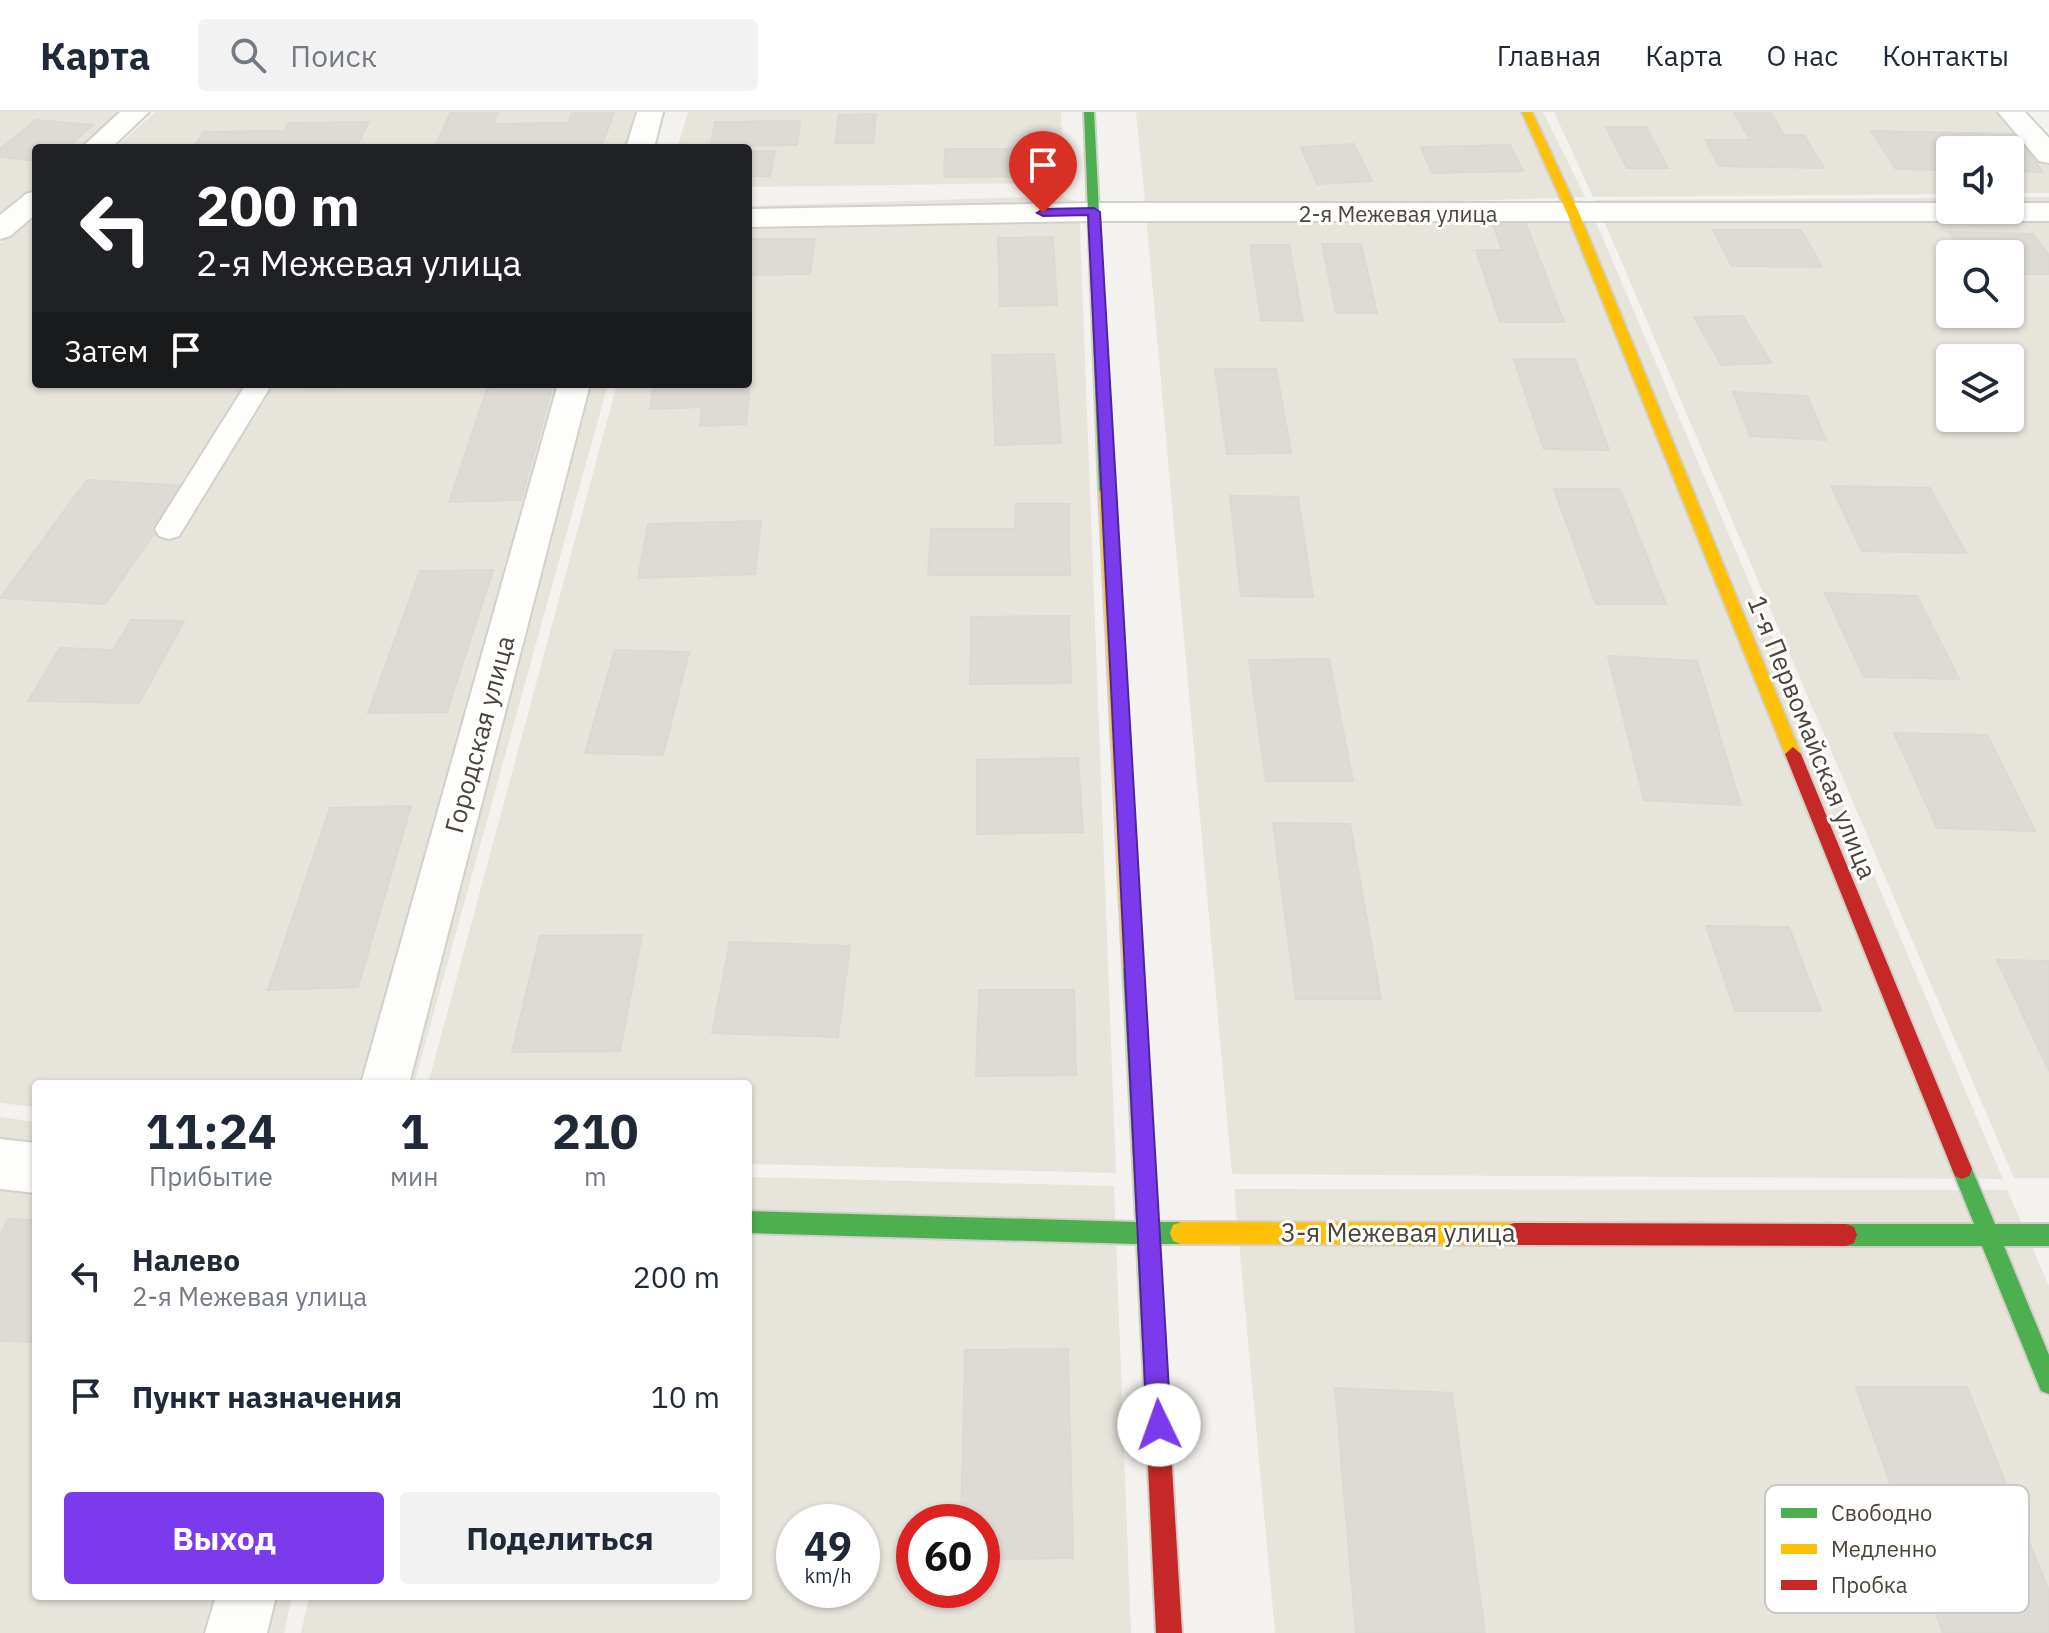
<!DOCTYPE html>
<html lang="ru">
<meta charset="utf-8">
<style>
:root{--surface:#fff;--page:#f2f2f3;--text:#1f2937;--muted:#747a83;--line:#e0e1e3;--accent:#7c3aed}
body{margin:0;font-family:"IBM Plex Sans",sans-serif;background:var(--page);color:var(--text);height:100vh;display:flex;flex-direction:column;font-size:30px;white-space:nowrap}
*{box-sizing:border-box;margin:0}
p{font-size:26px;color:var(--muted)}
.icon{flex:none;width:44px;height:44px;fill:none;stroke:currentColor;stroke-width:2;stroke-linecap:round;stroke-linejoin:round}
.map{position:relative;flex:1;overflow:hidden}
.panel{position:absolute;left:32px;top:968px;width:720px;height:520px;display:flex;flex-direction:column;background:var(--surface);border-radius:8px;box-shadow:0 2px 6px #0004}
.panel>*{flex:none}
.top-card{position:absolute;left:32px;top:32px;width:720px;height:244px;border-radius:8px;box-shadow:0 2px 6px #0004;background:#202124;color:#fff;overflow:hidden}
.fabs{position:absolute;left:1936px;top:24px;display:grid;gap:16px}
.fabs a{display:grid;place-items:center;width:88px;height:88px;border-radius:8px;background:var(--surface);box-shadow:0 2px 6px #0004;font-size:40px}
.speed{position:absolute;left:776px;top:1392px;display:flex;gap:16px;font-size:40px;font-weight:700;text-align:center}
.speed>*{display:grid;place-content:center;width:104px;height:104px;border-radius:50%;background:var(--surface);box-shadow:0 2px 6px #0004;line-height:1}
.speed small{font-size:20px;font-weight:400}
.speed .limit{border:12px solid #d22;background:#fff;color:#111}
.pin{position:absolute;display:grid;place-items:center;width:68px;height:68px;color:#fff;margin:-82px -34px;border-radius:50% 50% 50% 0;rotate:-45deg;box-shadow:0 0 8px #0007}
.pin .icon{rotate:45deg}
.me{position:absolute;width:88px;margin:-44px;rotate:357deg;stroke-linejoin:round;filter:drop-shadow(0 0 6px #0008)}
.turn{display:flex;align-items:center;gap:28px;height:168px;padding:0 32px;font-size:36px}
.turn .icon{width:104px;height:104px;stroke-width:2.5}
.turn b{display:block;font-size:56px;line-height:68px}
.then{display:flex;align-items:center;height:76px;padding:0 32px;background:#0003;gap:16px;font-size:30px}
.eta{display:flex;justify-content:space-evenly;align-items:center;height:136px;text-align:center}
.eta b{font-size:48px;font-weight:700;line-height:56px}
.primary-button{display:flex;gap:16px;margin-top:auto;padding:16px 32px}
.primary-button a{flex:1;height:92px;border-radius:8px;background:var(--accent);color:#fff;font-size:32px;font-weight:700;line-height:92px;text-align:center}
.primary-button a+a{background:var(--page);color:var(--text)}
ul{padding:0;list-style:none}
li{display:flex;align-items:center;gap:24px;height:120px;padding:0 32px}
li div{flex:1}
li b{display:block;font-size:30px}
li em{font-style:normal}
header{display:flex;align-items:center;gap:48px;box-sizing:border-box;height:112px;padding:0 40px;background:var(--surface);border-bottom:2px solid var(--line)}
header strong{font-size:38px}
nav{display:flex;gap:44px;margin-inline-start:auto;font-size:28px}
.search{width:560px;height:72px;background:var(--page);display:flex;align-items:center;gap:20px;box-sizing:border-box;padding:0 28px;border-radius:8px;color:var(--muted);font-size:30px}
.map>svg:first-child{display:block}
.residential{fill:#e7e4dc;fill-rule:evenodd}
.building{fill:#dedbd6;stroke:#dcd9d4;stroke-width:2}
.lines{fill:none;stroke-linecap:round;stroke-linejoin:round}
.lane-casing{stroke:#d2d0cb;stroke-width:4}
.street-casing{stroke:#d2d0cb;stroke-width:4}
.fast-casing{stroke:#d3cfc5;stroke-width:4}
.slow-casing{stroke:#d3cfc5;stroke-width:4}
.jam-casing{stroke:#d3cfc5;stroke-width:4}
.lane{fill:#fdfdfc;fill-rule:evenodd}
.street{fill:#fdfdfc;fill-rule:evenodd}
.fast{fill:#4caf50;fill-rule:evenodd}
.slow{fill:#ffc107;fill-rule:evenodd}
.jam{fill:#c62828;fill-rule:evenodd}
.route{fill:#7c3aed;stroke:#51269a;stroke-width:2}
.labels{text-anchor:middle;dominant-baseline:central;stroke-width:6;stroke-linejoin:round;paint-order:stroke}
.far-street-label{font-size:22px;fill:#4b4439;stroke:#fff}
.street-label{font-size:26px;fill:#4b4439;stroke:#fff}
.key{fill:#fff;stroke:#c9c7c4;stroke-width:2}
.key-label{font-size:22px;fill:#4b4439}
</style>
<header>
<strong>Карта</strong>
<div class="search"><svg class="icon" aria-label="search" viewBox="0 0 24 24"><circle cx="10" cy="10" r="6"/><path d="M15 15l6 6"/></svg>Поиск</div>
<nav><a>Главная</a><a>Карта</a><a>О нас</a><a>Контакты</a></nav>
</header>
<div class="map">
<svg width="2049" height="1521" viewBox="0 0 2049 1521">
<rect width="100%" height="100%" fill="#f4f2ee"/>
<g class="residential">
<path d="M0 0H146L106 36H36V99L0 124Z"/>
<path d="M155 0H665L655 36H115Z"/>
<path d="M688 0H1061L1064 65 1036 71 748 75V36H677Z"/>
<path d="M1136 0H1543L1585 85 1146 99Z"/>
<path d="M1554 0H2021L2049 30V81H2010V38H1950V82L1593 85Z"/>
<path d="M1062 84 1079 91 1116 1061 748 1052V972H428L617 272H748V94Z"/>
<path d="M2010 85H2049V1066H2014L1595 88 1950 86V98H2010ZM1950 142H2010V202H1950ZM1950 246H2010V306H1950Z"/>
<path d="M1587 89 2003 1067 1232 1062 1146 103Z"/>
<path d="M36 106V272H608L414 972H36V995L0 991V131Z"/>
<path d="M0 1005 36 1010V1484H292L284 1521H0Z"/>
<path d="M748 1065 1114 1074 1131 1521H301L309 1484H748ZM794 1410H862V1478H794ZM914 1410H982V1478H914Z"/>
<path d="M1234 1077 2007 1078 2049 1174V1521H1275Z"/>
</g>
<g class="building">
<path d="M451 0H498L493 12 568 11 572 0H614L601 36H434Z"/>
<path d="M1734 0H1771L1784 23H1804L1824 56 1719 54 1705 28H1750Z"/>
<path d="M876 2 873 31H835L839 3Z"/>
<path d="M36 8 93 13 67 36H36V49L0 45V37Z"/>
<path d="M800 9 797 33 711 34 715 10Z"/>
<path d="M369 10 356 36H193L204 20 284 19 289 11Z"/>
<path d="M1606 15H1646L1668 56H1627Z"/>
<path d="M1871 19 2014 22 2043 60 2010 59V38H1950V58L1896 57Z"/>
<path d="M1354 32 1372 69 1317 72 1301 35Z"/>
<path d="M1510 33 1523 59 1432 61 1421 35Z"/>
<path d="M945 37H1049L1050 64 944 65Z"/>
<path d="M748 39H775L770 64H748Z"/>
<path d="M1493 112H1526L1564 210H1500L1476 138H1502Z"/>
<path d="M1713 118H1801L1822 155 1732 154Z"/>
<path d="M1949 120 2033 122 2049 143V162H2010V142H1964Z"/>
<path d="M1053 125 1057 193 1000 194 998 126Z"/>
<path d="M748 127H815L810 162 748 163Z"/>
<path d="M1322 132H1361L1377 201H1336Z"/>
<path d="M1250 133H1289L1303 209 1261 208Z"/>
<path d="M1743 204 1771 251 1721 253 1694 205Z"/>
<path d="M1054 242 1061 331 995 333 992 243Z"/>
<path d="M1514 247H1575L1609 338 1544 337Z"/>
<path d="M1215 257H1276L1291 341 1227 342Z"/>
<path d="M748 260H751L746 312 700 314 702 295 650 297 654 272H748Z"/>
<path d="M312 272H356L354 275 310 276Z"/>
<path d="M553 272 521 388 449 390 488 274Z"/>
<path d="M1733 280 1807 284 1826 328 1750 324Z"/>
<path d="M87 368 187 374 105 492 0 486Z"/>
<path d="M1831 374 1930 376 1966 441 1862 439Z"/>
<path d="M1554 377H1620L1666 492H1596Z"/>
<path d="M1230 384 1298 385 1313 485 1241 484Z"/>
<path d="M1016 392H1069L1070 463H928L931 417H1015Z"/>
<path d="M761 409 755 462 638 466 648 412Z"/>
<path d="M493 458 447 600 368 601 420 459Z"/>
<path d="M1825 481 1917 484 1959 567 1864 565Z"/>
<path d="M1069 504 1071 571 970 572 971 505Z"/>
<path d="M131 508 184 509 139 591 28 589 60 536 113 538Z"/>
<path d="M615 538 689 540 663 643 585 641Z"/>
<path d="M1608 544 1697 549 1741 693 1644 688Z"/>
<path d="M1329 547 1353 669H1266L1249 548Z"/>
<path d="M1894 621 1987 623 2035 719 1937 716Z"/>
<path d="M1078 646 1083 720 977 722V648Z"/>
<path d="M411 694 358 875 268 878 330 696Z"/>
<path d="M1273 711 1350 712 1381 887H1296Z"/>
<path d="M1706 814 1789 815 1821 899H1735Z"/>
<path d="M642 823 620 939 512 940 540 824Z"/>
<path d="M730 830 850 834 838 925 712 921Z"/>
<path d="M1997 848 2049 849V959Z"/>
<path d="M979 878H1074L1076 963 976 964Z"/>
<path d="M8 1107 36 1108V1230L0 1229V1124Z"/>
<path d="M1068 1237 1073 1446 982 1447V1410H961L965 1238Z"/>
<path d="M1856 1275H1967L2049 1479V1521H1943Z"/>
<path d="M1335 1276 1452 1281 1485 1521H1356Z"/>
</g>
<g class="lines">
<defs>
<path id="lane" d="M246 272H272L179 424 169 427 159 424 155 417Z"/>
<g id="street">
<path d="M120 0H149L111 36H81Z"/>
<path d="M637 0H663L654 36H626Z"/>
<path d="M1998 0H2025L2049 26V51L2039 49Z"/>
<path d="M36 79V102L10 124 0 127V103L26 82Z"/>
<path d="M1094 91H1950V98H2010V91H2049V109H1094L748 115V97Z"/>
<path d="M558 272H590L409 972H361Z"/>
<path d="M0 1027 36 1031V1081L0 1077Z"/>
<path d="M216 1484H276L267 1521H205Z"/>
</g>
<g id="fast">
<path d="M1084 0H1094L1113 379 1106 384 1099 379Z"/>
<path d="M1132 847 1139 849 1141 855 1157 1110H1181L1189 1113 1192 1121 1189 1129 1181 1132H1158L1172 1355 1168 1363 1160 1367 1152 1363 1148 1355 1137 1132 748 1121V1099L1136 1110 1123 855 1125 849Z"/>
<path d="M1962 1047 1969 1050 1995 1112H2049V1134H2004L2049 1243V1282L2041 1279 1982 1134H1846L1838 1131 1835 1123 1838 1115 1846 1112H1974L1952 1057 1955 1050Z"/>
</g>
<g id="slow">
<path d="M1522 0H1532L1579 101 1801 642 1799 647H1787L1785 642 1567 101Z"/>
<path d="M1106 374 1113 379 1141 855 1139 861 1132 863 1125 861 1123 855 1099 379Z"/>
<path d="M1181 1110 1514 1111 1522 1114 1525 1122 1522 1130 1514 1133 1181 1132 1173 1129 1170 1121 1173 1113Z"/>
</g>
<g id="jam">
<path d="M1793 635 1801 642 1972 1057 1969 1064 1962 1067 1955 1064 1952 1057 1785 642Z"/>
<path d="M1514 1111 1846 1112 1854 1115 1857 1123 1854 1131 1846 1134 1514 1133 1506 1130 1503 1122 1506 1114Z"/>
<path d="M1160 1343 1168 1347 1172 1355 1182 1521H1156L1148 1355 1152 1347Z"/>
</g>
</defs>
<use href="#lane" class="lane-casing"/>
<use href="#street" class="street-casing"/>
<use href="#fast" class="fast-casing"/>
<use href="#slow" class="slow-casing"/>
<use href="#jam" class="jam-casing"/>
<use href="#lane" class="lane"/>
<use href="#street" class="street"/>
<use href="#fast" class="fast"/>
<use href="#slow" class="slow"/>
<use href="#jam" class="jam"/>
</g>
<path class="route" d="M1094 96 1100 100 1171 1313 1167 1322 1159 1325 1151 1322 1147 1313 1088 103 1043 104 1037 101 1043 97Z"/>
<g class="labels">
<g class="far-street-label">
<text x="1398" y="101">2-я Межевая улица</text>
</g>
<g class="street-label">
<text transform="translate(479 622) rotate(-75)">Городская улица</text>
<text transform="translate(1813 625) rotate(68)">1-я Первомайская улица</text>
<text x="1398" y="1120">3-я Межевая улица</text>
</g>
</g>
<rect x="1765" y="1373" width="264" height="128" rx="12" class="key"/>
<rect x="1781" y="1396" width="36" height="10" fill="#4caf50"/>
<rect x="1781" y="1432" width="36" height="10" fill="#ffc107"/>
<rect x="1781" y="1468" width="36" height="10" fill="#c62828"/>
<g class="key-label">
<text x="1831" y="1409">Свободно</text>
<text x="1831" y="1445">Медленно</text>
<text x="1831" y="1481">Пробка</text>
</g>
</svg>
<div class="fabs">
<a><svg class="icon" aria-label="sound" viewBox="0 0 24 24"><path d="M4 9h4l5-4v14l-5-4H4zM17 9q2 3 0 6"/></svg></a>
<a><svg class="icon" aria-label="search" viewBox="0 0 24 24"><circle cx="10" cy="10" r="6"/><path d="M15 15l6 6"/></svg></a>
<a><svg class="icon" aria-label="layers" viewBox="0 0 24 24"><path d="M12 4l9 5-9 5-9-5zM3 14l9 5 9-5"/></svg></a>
</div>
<div class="speed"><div>49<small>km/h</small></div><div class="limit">60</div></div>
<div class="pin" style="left:1043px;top:101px;background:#d93025"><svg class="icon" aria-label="arrive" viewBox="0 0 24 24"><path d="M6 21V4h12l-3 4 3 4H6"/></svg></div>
<svg class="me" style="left:1159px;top:1313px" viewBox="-20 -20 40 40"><circle r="19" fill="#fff"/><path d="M0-13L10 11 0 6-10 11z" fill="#7c3aed"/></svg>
<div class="top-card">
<div class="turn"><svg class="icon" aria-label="left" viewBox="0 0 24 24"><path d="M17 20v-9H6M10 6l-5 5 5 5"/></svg><div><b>200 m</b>2-я Межевая улица</div></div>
<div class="then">Затем<svg class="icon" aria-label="arrive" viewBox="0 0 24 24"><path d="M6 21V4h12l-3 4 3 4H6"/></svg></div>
</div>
<section class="panel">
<div class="eta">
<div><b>11:24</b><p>Прибытие</p></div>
<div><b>1</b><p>мин</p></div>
<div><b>210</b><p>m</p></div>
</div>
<ul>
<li><svg class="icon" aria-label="left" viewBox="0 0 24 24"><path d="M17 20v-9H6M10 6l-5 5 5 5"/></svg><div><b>Налево</b><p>2-я Межевая улица</p></div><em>200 m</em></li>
<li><svg class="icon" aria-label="arrive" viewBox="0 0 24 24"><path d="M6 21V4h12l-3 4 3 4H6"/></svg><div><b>Пункт назначения</b></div><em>10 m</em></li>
</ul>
<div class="primary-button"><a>Выход</a><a>Поделиться</a></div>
</section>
</div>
